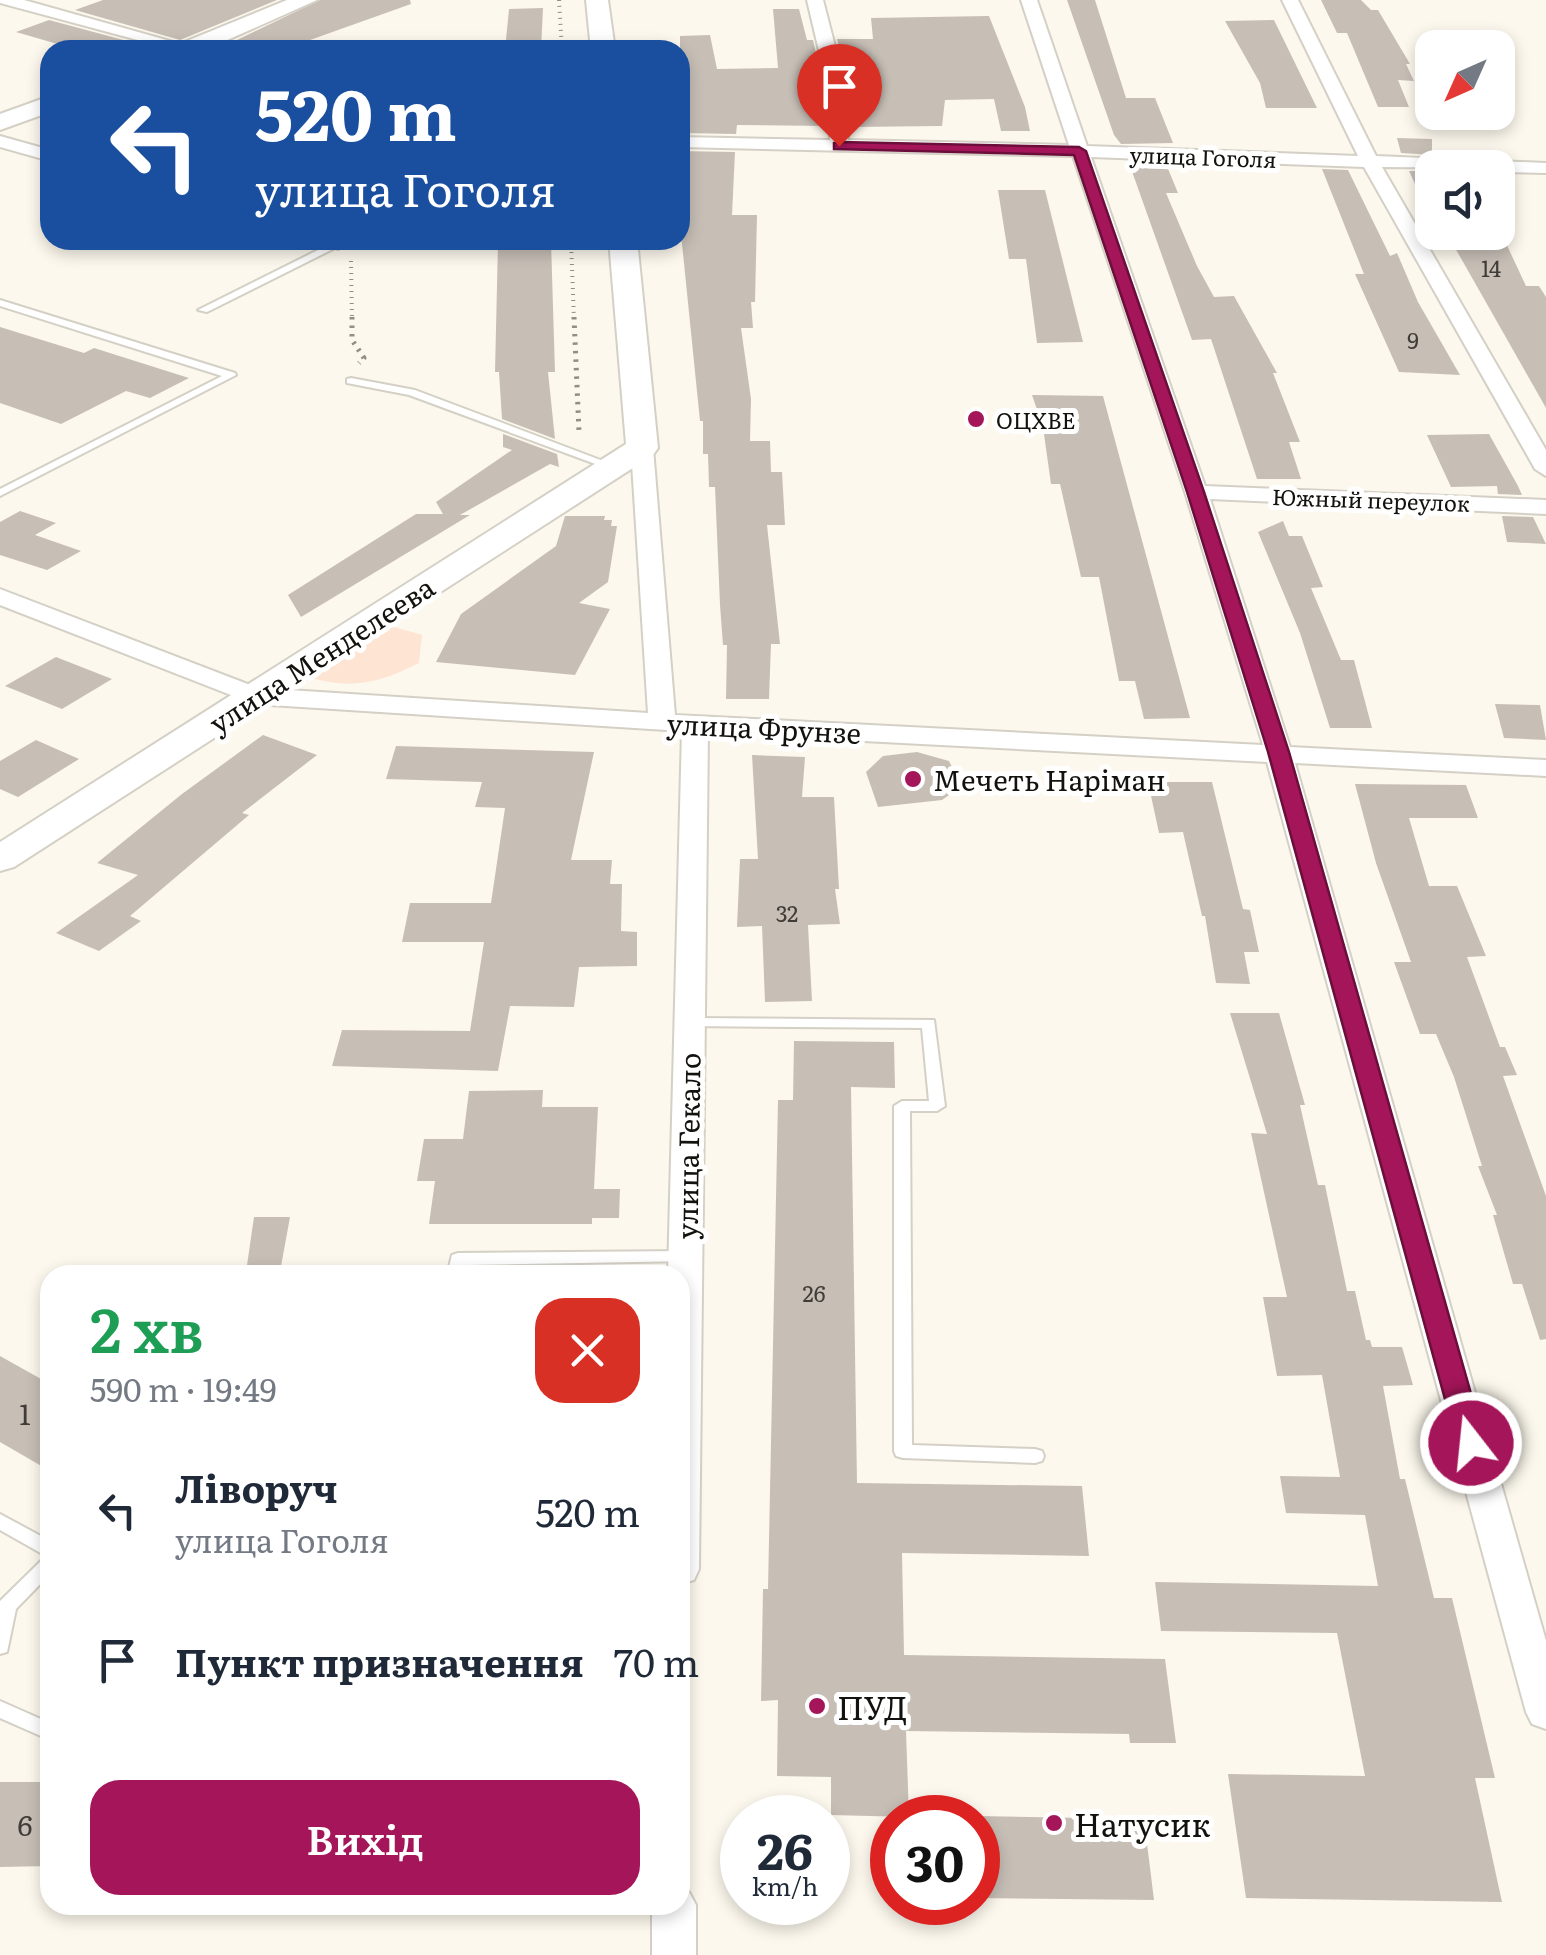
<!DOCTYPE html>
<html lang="uk">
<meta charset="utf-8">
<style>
:root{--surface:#fff;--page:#f2f2f3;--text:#1f2937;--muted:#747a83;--accent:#a41559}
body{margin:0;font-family:Literata,serif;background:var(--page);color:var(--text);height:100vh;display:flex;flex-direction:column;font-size:38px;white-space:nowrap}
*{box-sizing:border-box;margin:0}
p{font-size:32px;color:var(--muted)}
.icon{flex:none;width:55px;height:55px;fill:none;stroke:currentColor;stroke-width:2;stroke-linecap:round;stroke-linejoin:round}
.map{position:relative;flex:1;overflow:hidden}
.drawer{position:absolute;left:40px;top:1265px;width:650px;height:650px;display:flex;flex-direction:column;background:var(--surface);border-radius:30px;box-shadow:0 5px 15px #0003}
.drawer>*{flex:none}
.guide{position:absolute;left:40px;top:40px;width:650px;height:210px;border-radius:30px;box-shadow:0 5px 15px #0003;background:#1a4fa0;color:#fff;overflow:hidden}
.needle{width:65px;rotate:225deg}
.buttons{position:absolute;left:1415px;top:30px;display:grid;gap:20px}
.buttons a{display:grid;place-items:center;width:100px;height:100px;border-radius:20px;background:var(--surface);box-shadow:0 5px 15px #0003;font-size:50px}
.speed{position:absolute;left:720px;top:1795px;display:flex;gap:20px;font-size:50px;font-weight:700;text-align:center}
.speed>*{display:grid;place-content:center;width:130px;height:130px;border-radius:50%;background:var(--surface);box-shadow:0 5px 15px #0003;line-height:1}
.speed small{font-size:25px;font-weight:400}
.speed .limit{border:15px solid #d22;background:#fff;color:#111}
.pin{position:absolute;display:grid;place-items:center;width:85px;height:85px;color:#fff;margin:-102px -42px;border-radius:50% 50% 50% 0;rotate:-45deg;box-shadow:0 0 10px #0007}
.pin .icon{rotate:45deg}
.me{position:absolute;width:110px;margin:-55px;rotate:344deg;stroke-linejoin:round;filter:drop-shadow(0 0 8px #0008)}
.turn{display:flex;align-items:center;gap:35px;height:210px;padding:0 50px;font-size:45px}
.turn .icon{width:130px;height:130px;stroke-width:2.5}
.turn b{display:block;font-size:70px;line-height:85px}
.round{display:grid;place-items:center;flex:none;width:105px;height:105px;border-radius:30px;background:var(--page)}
.head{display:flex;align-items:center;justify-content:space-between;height:170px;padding:0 50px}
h1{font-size:60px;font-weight:600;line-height:75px;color:#1e9e55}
.cta{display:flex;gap:20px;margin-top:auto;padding:20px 50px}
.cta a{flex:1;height:115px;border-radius:30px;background:var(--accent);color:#fff;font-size:40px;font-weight:600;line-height:115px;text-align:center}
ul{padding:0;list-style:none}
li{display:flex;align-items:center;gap:30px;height:150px;padding:0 50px}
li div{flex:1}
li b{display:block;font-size:38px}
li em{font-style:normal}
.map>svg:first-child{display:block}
.green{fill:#fde4d3}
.building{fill:#c7bfb6}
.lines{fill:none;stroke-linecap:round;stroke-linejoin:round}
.lane-casing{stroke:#d4d0c5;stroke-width:4}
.street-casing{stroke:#d4d0c5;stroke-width:4}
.secondary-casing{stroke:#d4d0c5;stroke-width:4}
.path-far1{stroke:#918e86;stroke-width:4;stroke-dasharray:1 5;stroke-linecap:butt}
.path{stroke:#918e86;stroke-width:5;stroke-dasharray:2.5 6;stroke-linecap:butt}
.lane{fill:#fff;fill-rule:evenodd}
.street{fill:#fff;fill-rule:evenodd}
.secondary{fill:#fff;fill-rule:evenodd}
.route{fill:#a41559;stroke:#6b0e3a;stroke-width:2.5}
.poi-dot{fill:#a41559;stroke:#fff;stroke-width:4}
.labels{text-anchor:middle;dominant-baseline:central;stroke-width:10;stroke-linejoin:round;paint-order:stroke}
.far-street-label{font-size:22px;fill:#13120e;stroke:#fff}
.number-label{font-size:22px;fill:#403d38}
.far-poi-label{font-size:22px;fill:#13120e;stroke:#fff;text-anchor:start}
.street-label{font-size:28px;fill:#13120e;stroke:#fff}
.poi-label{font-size:28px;fill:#13120e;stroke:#fff;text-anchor:start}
.near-number-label{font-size:28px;fill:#403d38}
.near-poi-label{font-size:32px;fill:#13120e;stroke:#fff;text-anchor:start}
</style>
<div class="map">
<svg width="1546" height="1955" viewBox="0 0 1546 1955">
<rect width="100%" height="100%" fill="#fcf8ed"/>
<path class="green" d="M391 626 422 635 419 663C381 682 353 690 312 678Z"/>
<g class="building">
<path d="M103 0H277L180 40 75 10Z"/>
<path d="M320 0H410L411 4 282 50 237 40Z"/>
<path d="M1067 0H1095L1126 98H1155L1173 143 1121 144 1114 135Z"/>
<path d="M1321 0H1361L1371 10H1378L1410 64H1406L1414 81 1398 80 1409 107H1378L1347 33H1337Z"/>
<path d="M543 8 541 50H505L509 9Z"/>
<path d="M773 9H799L807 40H813L825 93 826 126 737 125 736 134 680 133V36L710 35 717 69 778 68Z"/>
<path d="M989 16 1025 107 1030 131H1001L994 99 945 100 942 126 851 127V92L837 39H873L871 18Z"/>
<path d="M49 20 161 50H78L16 32Z"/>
<path d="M1274 20 1317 108H1266L1260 83 1225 21Z"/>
<path d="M1397 138 1432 139V155L1401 153Z"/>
<path d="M680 151 735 152 732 215H757L755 302H751L753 328H741L751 399 750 441H770L771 472H782L785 525H767L780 644H771L769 699H726L727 645H723L720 605 715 487H709L708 454H703V421H700L680 224Z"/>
<path d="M1129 163 1166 164 1178 193H1166L1197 266 1214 297 1234 296 1277 373H1273L1300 442H1289L1301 479H1257L1211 339 1192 340Z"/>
<path d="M1322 169 1348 170 1390 256 1397 253 1418 302 1460 375 1399 372 1355 274H1364Z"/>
<path d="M1409 171H1432V221Z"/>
<path d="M998 190H1045L1083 342 1037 343 1026 259H1009Z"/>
<path d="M1450 239H1504L1526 286H1539L1546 297V408Z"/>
<path d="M551 241 555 372H548L555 439 502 419 499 372H495L498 243Z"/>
<path d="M0 327 84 353 94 348 189 378 150 398 126 391 61 424 0 403Z"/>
<path d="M1032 395 1103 396 1190 718 1144 719 1135 681H1119L1099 577H1081L1060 484H1051L1043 427Z"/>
<path d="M503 434 557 454 559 467 550 464 460 515H470L301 617 288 595 416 514H443L436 502 512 450 503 447Z"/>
<path d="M1489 434 1518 486 1522 495 1498 494 1497 486 1451 487 1427 435Z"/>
<path d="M20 511 56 523 35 535 81 551 47 570 0 555V522Z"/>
<path d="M565 516H605L604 520H612L611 526H617L608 582 579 603 610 609 575 675 436 662 461 614 556 546Z"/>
<path d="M1502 516 1533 517 1546 544 1507 542Z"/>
<path d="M1283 521 1289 536H1302L1323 587 1311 588 1341 660H1354L1372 728H1330L1300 633 1258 532Z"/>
<path d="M56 657 112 679 62 709 5 686Z"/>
<path d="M1495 704 1540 705 1546 740 1504 738Z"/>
<path d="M263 735 317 755 242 813 249 815 130 916 141 921 99 951 56 933 138 875 97 863 182 794Z"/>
<path d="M36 740 79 759 18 797 0 789V761Z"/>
<path d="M396 746 594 752 571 860H612L610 884H622L621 931 637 932V966L579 967 574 1007 510 1006 498 1071 332 1066 342 1030 470 1031 484 942H402L410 903H491L505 808 475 807 482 782 386 779Z"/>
<path d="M917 752 949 761 962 786 942 800 878 807 866 772 883 756Z"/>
<path d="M752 755 805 757 802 797H834L839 889H835L840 924 808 925 812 1001 765 1002 762 926 737 927 740 859H758Z"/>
<path d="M1148 782H1212L1243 909 1250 910 1259 952H1244L1250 984 1216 983 1205 916H1202L1183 832 1159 833Z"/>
<path d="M1355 784 1466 785 1478 818H1409L1429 886H1457L1486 956 1467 957 1500 1047H1505L1517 1075 1503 1076 1546 1196V1339L1540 1340 1522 1284H1513L1493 1215H1497L1478 1166H1482L1454 1077 1436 1034H1420L1394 962H1411L1376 863Z"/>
<path d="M1230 1013H1279L1305 1105H1300L1318 1185H1325L1347 1291H1355L1366 1340H1370L1372 1347H1402L1413 1385 1383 1386 1400 1479H1405L1434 1598H1452L1495 1778H1475L1502 1902 1246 1898 1228 1774 1365 1776 1337 1633 1161 1631 1155 1582 1378 1586 1365 1515 1286 1513 1280 1476 1340 1477 1322 1375 1277 1376 1263 1297H1287L1251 1133 1267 1134Z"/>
<path d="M794 1041 894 1042 895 1088 851 1087 857 1483 1082 1486 1089 1556 902 1553 904 1655 1165 1659 1176 1743H1130L1129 1734 906 1731 909 1817 831 1815V1777L777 1776 778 1700 761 1701 763 1589H768L778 1100H793Z"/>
<path d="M543 1090 542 1107H598L594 1189H620L619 1218H592V1224H429L435 1181H417L424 1139H463L469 1091Z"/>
<path d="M254 1217H290L280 1272H246Z"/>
<path d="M0 1356 50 1384V1471L0 1442Z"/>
<path d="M0 1782H50V1866L0 1867Z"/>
<path d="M978 1816 1144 1819 1154 1900 978 1898Z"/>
</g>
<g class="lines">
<defs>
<g id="lane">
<path d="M338 240 343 243 341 245 207 312 198 310Z"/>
<path d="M0 300 235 373 236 375 0 496V489L222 376 0 306Z"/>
<path d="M351 378 415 390 619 467 613 470 609 469 409 395 347 383V379Z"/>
<path d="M689 1018 934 1020 945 1106 937 1111H910L912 1445 1035 1449 1042 1451 1044 1456 1042 1461 1035 1463 903 1458 896 1456 894 1451V1106L902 1101H929L922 1028 684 1026 681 1023Z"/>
<path d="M685 1251 691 1253 694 1257 691 1261 466 1265 465 1275H447L452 1255 458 1253Z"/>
<path d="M0 1514 50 1541V1574L16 1609 7 1652 0 1654V1601L46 1556 0 1530Z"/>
<path d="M0 1701 50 1723V1740L0 1718Z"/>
</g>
<g id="street">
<path d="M0 0H24L202 50H175L0 3Z"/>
<path d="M807 0H823L847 93 848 140 1069 145 1021 0H1037L1087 146 1358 156 1282 0H1298L1376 156 1546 163V173L1498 172V168L1382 167 1546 450V476L1535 469 1364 167 1091 157 1205 486 1546 500V514L1210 499 1290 747 1546 760V776L1295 763 1546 1641V1729L1532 1724 1526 1712 1267 762 708 733 699 1569 694 1580 680 1584V1275H668L682 731 254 704 0 605V589L258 688 648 713 631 448 642 441 653 448 675 715 1263 745 1185 492 1073 156 680 147V137L830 140 829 93Z"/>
<path d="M0 136 50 150V161L0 147Z"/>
<path d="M318 240H346L348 243 338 249Z"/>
<path d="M680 1888 689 1892 696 1905V1955H652V1905H680Z"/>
</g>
<g id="secondary">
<path d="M287 0H317L205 50H173L177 45Z"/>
<path d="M586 0H608L615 50H591Z"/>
<path d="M50 96V112L0 130V114Z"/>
<path d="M609 240H637L658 448 653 455 14 867 0 871V842L626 444Z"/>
</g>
</defs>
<use href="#lane" class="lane-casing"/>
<use href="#street" class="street-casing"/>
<use href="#secondary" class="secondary-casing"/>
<g class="path-far1">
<path d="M559 0 562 50"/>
<path d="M571 240 574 320"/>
<path d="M351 261 352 320"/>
</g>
<g class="path">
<path d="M352 317V340L364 358 359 363"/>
<path d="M574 317 579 432"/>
</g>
<use href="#lane" class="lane"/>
<use href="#street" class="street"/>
<use href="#secondary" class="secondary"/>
</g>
<path class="route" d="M839 142 1079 147 1086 151 1204 492 1289 752 1485 1443 1481 1451 1471 1454 1461 1451 1457 1443 1268 752 1187 492 1074 155 834 149V143Z"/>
<g class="poi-dot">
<circle cx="976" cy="419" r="10"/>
<circle cx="913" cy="779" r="10"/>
<circle cx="817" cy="1706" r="10"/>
<circle cx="1054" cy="1823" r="10"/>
</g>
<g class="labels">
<g class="far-street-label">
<text transform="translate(1203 156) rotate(2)">улица Гоголя</text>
<text transform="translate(1371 499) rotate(2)">Южный переулок</text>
</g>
<g class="number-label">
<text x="1491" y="267">14</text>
<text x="1413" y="339">9</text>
<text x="787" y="912">32</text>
<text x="814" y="1292">26</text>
</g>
<g class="far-poi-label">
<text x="996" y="419">ОЦХВЕ</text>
</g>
<g class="street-label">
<text transform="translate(321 654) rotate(-33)">улица Менделеева</text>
<text transform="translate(764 727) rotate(3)">улица Фрунзе</text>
<text transform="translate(687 1146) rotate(-89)">улица Гекало</text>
</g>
<g class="poi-label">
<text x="933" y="779">Мечеть Наріман</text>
</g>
<g class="near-number-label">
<text x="25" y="1413">1</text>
<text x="25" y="1824">6</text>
</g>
<g class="near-poi-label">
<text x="837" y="1706">ПУД</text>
<text x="1074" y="1823">Натусик</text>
</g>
</g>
</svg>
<div class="buttons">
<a><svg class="needle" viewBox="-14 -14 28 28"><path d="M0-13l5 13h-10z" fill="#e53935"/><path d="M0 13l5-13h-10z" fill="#747a83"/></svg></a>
<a><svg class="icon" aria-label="sound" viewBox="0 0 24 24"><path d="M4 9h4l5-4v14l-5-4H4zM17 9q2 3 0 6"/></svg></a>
</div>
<div class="speed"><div>26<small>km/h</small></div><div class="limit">30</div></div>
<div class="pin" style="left:839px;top:146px;background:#d93025"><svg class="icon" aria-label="arrive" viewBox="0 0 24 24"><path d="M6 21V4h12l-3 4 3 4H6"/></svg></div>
<svg class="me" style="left:1471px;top:1443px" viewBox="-20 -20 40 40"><circle r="17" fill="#a41559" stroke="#fff" stroke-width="3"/><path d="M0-11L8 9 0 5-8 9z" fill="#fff"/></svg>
<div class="guide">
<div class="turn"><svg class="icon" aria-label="left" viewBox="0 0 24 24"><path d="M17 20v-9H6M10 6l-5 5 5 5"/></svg><div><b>520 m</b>улица Гоголя</div></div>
</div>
<section class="drawer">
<div class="head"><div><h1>2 хв</h1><p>590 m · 19:49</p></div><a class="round" style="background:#d93025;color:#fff"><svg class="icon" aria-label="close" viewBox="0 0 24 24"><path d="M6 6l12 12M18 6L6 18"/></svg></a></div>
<ul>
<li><svg class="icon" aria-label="left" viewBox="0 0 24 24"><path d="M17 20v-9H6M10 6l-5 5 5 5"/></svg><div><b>Ліворуч</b><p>улица Гоголя</p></div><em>520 m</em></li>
<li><svg class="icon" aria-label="arrive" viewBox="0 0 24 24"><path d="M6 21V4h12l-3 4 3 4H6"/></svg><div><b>Пункт призначення</b></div><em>70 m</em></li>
</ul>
<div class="cta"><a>Вихід</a></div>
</section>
</div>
